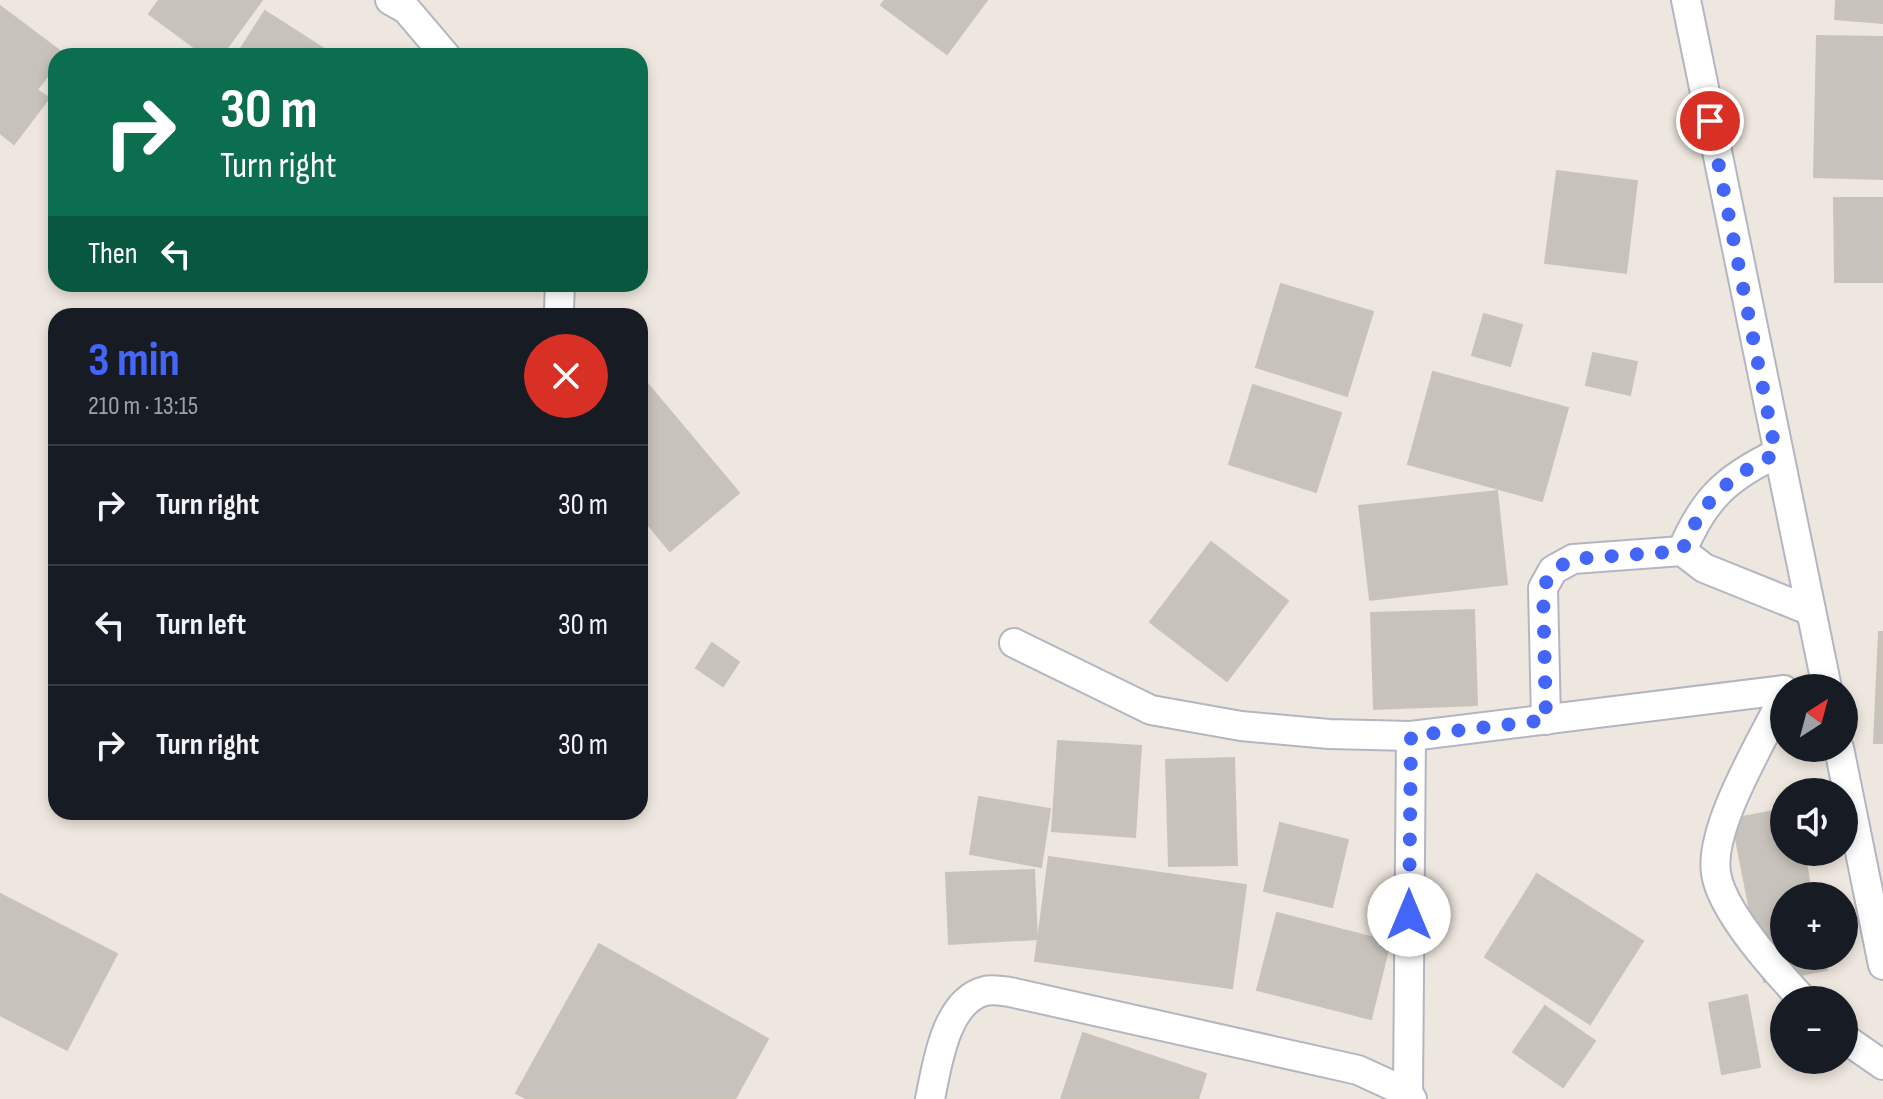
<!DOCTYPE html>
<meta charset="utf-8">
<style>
:root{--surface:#171b24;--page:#242831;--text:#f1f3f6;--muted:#9ea1a6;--line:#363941;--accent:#4366f8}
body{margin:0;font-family:"Sofia Sans Condensed",sans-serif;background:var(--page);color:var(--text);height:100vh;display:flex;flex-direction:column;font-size:30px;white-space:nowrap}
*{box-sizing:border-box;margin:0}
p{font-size:26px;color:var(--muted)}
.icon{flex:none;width:44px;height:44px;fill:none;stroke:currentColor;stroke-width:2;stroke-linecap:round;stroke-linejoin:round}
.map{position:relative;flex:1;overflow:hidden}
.side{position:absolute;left:48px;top:308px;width:600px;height:512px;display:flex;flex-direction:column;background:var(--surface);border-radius:24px;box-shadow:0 4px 12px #0003}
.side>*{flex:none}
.banner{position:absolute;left:48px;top:48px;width:600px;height:244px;border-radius:24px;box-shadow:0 4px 12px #0003;background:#0b6e4f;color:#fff;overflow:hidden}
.needle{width:52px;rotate:36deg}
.tools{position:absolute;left:1770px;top:674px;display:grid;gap:16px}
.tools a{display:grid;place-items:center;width:88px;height:88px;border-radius:50%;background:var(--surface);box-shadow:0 4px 12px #0003;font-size:40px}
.pin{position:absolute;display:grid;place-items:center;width:68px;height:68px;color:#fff;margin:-34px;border:4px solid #fff;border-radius:50%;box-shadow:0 2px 8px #0007}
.me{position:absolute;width:88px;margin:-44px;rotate:0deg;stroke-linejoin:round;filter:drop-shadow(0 0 6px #0008)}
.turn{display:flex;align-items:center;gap:28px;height:168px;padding:0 40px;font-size:36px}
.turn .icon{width:104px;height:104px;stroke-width:2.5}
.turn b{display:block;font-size:56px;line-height:68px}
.then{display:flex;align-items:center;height:76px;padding:0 40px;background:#0003;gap:16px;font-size:30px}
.round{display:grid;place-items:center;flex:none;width:84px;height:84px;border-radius:42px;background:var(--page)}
.summary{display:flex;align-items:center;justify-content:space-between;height:136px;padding:0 40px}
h1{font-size:48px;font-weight:700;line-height:60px;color:var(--accent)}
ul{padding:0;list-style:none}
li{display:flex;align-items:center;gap:24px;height:120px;padding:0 40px;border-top:2px solid var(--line)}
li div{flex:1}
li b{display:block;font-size:30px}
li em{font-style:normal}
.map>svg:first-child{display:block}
.building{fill:#c7c2bb;stroke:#cac3b9;stroke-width:2}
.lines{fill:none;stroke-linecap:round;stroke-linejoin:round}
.street-casing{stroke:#b3b6c0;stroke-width:32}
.street{stroke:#fff;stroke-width:28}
.route{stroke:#4366f8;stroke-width:14;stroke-dasharray:0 25.2}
</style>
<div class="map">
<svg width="1883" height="1099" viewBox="0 0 1883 1099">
<rect width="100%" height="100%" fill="#eee7df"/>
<g class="building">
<path d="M159 0H262L221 56H206L149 14Z"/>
<path d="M885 0H987L947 54 881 5Z"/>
<path d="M1836 0H1883V23L1835 19Z"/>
<path d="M0 6 64 54 56 56V65L37 90 49 98 14 144 0 133Z"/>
<path d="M265 11 335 56H236Z"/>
<path d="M1817 36 1883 37V179L1814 177Z"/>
<path d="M1557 171 1637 181 1626 273 1545 263Z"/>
<path d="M1834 198H1883V282H1835Z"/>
<path d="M1281 284 1373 312 1347 396 1256 367Z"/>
<path d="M1484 314 1522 325 1510 366 1472 355Z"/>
<path d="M1593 353 1637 362 1630 395 1586 385Z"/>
<path d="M1433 372 1568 408 1542 501 1408 464Z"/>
<path d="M640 375 739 493 670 551 640 515Z"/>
<path d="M1253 385 1341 413 1316 492 1229 464Z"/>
<path d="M1497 491 1507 584 1370 600 1359 506Z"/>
<path d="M1211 542 1288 601 1227 681 1150 622Z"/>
<path d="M1474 610 1477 705 1374 709 1371 613Z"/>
<path d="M1879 632H1883V743H1874Z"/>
<path d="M712 643 739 662 723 686 696 668Z"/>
<path d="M1058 741 1141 746 1135 837 1052 831Z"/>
<path d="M1234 758 1237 865 1169 866 1166 760Z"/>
<path d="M979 797 1050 809 1041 867 970 854Z"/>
<path d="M1784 809V852H1804L1812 896H1784V956H1824L1827 970 1764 982 1732 819Z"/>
<path d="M1280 823 1348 840 1332 907 1264 891Z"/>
<path d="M1049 857 1246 885 1232 988 1035 961Z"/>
<path d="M1034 870 1037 939 949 944 946 873Z"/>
<path d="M1537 874 1643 941 1590 1024 1485 957Z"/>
<path d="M0 894 117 954 67 1050 0 1015Z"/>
<path d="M1277 913 1390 942 1371 1019 1257 990Z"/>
<path d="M599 944 768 1039 735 1099H527L516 1093Z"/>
<path d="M1747 995 1760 1067 1722 1074 1709 1003Z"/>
<path d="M1545 1006 1595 1041 1563 1087 1513 1052Z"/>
<path d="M1083 1033 1206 1074 1198 1099H1061Z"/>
</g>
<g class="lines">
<defs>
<g id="street">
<path d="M390 0 406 9 446 56"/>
<path d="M1686 0 1827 688"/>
<path d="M559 310 560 284"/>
<path d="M1682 551C1703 500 1726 478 1776 454"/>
<path d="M1014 643 1151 710 1241 726 1329 734 1411 736 1784 690"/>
<path d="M1784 696C1763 740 1709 827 1716 873 1721 911 1777 972 1803 1000"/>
<path d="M1546 720 1543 588 1553 570 1573 559 1682 551 1704 568 1811 611"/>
<path d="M1839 748 1883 965"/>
<path d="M1844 1038 1883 1065"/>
<path d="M1408 1093 1411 736"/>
<path d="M930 1099C937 1066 945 1001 985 991 992 989 1003 991 1010 992L1358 1070 1408 1093 1412 1099"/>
</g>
</defs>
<use href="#street" class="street-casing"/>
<use href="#street" class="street"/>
</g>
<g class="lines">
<path class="route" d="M1409 915 1411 736 1546 720 1543 588 1553 570 1573 559 1682 551C1703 500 1726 478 1776 454L1710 121"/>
</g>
</svg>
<div class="tools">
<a><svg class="needle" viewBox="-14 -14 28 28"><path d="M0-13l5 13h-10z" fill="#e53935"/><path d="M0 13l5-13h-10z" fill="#9ea1a6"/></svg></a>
<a><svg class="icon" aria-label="sound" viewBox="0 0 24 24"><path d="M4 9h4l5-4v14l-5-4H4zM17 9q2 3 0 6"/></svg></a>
<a>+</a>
<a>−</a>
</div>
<div class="pin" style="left:1710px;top:121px;background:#d93025"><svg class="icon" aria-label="arrive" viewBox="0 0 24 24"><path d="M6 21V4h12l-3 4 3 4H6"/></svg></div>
<svg class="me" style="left:1409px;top:915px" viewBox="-20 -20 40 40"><circle r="19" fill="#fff"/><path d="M0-13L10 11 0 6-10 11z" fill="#4366f8"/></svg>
<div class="banner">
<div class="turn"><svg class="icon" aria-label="right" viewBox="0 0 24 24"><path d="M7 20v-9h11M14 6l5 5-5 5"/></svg><div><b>30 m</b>Turn right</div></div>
<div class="then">Then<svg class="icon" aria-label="left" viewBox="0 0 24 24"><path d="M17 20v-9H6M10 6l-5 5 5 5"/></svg></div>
</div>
<section class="side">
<div class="summary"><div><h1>3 min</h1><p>210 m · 13:15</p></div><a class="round" style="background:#d93025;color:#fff"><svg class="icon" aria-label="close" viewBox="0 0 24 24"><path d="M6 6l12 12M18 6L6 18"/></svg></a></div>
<ul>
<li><svg class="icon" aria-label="right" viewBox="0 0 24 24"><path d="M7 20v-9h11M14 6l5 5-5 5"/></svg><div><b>Turn right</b></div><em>30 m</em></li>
<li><svg class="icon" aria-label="left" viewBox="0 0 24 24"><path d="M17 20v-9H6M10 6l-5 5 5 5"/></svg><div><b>Turn left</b></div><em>30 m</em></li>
<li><svg class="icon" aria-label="right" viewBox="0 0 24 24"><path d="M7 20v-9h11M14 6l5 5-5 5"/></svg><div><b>Turn right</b></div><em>30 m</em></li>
</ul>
</section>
</div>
